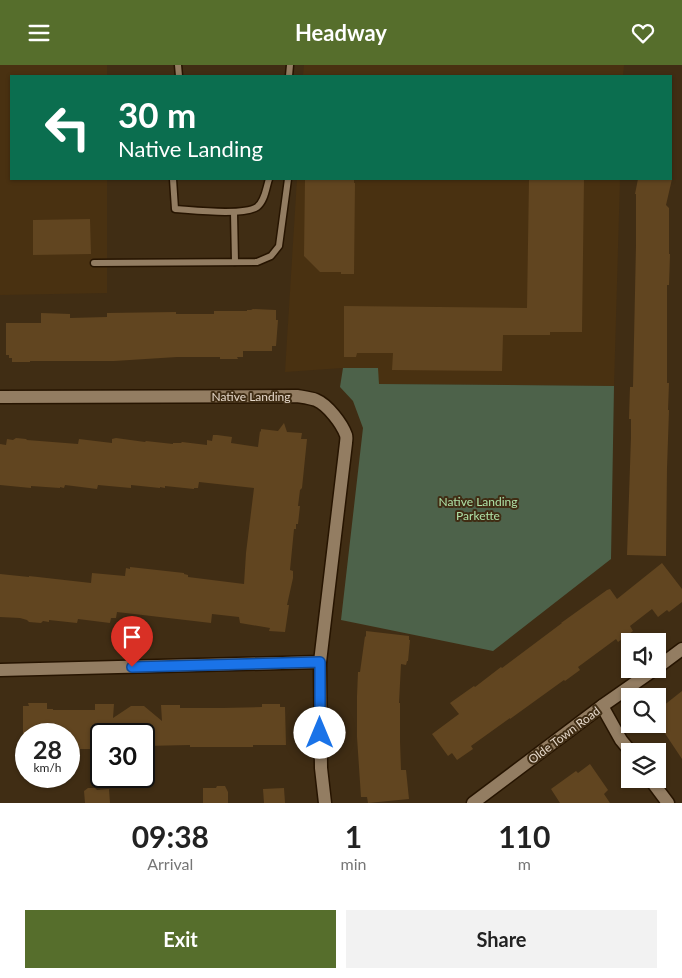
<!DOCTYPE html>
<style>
:root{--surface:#fff;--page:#f2f2f2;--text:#222;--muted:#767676;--accent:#566e2c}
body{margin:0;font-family:Lato,sans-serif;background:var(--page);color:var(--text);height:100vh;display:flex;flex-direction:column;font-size:19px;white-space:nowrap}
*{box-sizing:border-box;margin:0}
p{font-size:16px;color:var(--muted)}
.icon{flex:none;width:28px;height:28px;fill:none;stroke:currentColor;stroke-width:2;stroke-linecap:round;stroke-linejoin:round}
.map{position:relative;height:738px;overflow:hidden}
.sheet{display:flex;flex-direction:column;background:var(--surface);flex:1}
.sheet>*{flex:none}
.guide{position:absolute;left:10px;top:10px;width:662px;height:105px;border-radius:0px;box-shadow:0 1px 4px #0004;background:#0b6e4f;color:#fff;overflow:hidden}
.fabs{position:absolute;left:621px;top:568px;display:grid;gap:10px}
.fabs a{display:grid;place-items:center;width:45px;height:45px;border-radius:0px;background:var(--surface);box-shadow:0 1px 4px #0004;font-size:25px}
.speed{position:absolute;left:15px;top:658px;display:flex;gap:10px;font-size:25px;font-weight:700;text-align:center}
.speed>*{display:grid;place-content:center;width:65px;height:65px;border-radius:50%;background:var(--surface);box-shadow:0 1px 4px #0004;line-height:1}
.speed small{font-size:12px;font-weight:400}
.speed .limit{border:2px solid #111;border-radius:8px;background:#fff;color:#111}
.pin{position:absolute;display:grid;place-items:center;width:42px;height:42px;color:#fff;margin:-51px -21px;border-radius:50% 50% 50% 0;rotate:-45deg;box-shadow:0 0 5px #0007}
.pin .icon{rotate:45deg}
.me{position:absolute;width:55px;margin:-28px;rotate:0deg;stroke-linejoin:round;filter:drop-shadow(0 0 4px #0008)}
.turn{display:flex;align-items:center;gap:18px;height:105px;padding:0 25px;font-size:22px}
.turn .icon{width:65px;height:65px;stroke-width:2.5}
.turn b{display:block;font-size:35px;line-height:42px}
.eta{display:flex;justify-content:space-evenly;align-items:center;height:85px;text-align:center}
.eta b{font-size:30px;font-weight:700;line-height:35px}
.primary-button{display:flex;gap:10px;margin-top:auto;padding:10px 25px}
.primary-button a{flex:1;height:58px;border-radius:0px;background:var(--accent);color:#fff;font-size:20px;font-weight:700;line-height:58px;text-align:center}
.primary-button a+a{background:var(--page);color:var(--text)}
header{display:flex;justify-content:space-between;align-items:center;height:65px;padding:0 25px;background:var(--accent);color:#fff;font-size:22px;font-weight:700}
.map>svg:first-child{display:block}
.built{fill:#493111}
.green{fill:#4d624a}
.building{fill:#614520}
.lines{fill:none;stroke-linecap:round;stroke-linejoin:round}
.service-casing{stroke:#261400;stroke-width:9}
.minor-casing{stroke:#261400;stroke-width:15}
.service{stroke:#937d62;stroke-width:6}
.minor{stroke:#937d62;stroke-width:12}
.route-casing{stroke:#114b97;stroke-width:12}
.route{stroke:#1a73e8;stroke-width:9}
.labels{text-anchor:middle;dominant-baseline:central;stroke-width:4;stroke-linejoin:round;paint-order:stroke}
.street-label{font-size:12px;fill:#e6d9cb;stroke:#402d14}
.park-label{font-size:12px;fill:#aee1a7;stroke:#402d14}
</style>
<header><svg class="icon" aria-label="menu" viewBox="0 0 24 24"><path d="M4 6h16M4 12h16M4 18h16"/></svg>Headway<svg class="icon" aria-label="heart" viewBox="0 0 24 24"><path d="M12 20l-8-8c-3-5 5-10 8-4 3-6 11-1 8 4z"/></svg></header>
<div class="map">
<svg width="682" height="738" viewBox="0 0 682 738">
<rect width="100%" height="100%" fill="#402d14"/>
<g class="built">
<path d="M0 0H107V11H11V114H107V228L0 230Z"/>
<path d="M304 0H624L623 11H303Z"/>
<path d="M297 114H620L614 321 379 319 377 303H342L285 307Z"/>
</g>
<path class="green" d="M343 303H378L379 319 614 321 611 494 493 586 341 555 363 363 353 336 340 322Z"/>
<g class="building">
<path d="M305 114H354V118H355L354 209H341V207H320L304 191Z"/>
<path d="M529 114H584L582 267H550V270H503L502 306 392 305 393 288H357L356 292H344V241L527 243Z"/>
<path d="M638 114H672L666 140 669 143V189H670L669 220H667V318H669L668 345H669L667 403 666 491 627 490 631 372V354H629L630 322H633L636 180V129H635Z"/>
<path d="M90 154 91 189 33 190V155Z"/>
<path d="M253 244 276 245V255H278L276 281H272V286H243V292H237L238 294H220V292H177L114 296H30V297H12V293H9V290H6V258H41V248L70 249V253L107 252V248L176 247V249H214V246H247V245H251Z"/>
<path d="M284 358 287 367 302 368 301 374H307L302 423 300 425 298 441H300L298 459H296V464H294L290 505 293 506V513L287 540H289L285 567 269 566 270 563 240 558 239 552 212 549 211 558 117 547 116 553H111L110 558 78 554 77 558 49 555V557L43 556 41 558 29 557 27 555 20 553 0 552V509L29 512V511L91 518 92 508 125 511 126 503 130 504V502L184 508V509L188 510V512L244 519 246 488 254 423 199 417 198 423H194V424L165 421V423L160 422V423L131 420V423L98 420 97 424 65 420 64 423 60 422V423L31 421V423L0 420V379L6 380 7 374 13 375 16 373 26 374 27 375 78 379 79 374 112 378V374L116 373 145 377 146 376 173 379V378H181L182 377 207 380V375L212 376 213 370H217L232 372 231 378 258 382 260 366 261 367V364L278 366Z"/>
<path d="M662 498 682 524V537L669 547 667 545 658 552 652 544 630 561 633 566 618 577 616 574 578 602 580 605 565 616 564 615 510 654V653L471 681 473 684 457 695 452 688 448 691 432 669 459 649 450 638 474 621 475 622 501 602 502 603 562 558H561L607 525 610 524 617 534Z"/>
<path d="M366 566 409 571V575H410L408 596H407L406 600 401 599 399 638H400V676L401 705H406L409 734 368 738 367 732H361L357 672V631L358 607H360L365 571 366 572Z"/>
<path d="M682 626V694L658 658V645Z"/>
<path d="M28 638H47V644H53V645H95V639H114L113 653 131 641H144L162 656 161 640H180V643H223L262 642V639H280V642H285L286 680H253V682H190V680L144 681V669H101V684H69V669H23V641H29Z"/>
<path d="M590 699 608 725 604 729 610 738H560L551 724 576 706 578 708Z"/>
<path d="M217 721H225L228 727V738H203V723H216Z"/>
<path d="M88 723H95L97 725 109 724 110 738H85L84 726Z"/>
<path d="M284 723 285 738H264L263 724Z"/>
</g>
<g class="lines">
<defs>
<g id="service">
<path d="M178 0 179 11"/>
<path d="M289 11 290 0"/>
<path d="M173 114 175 144C192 145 243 151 257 142 265 136 266 123 269 114"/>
<path d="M234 148 235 197"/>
<path d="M94 198 257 197 271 191 279 181 288 114"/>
</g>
<g id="minor">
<path d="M0 332 297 331C303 332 311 333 316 335 328 340 342 359 346 370 347 373 346 376 346 378L320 597 321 703 325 738"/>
<path d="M658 602 682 584"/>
<path d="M0 605 320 597"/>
<path d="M602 641 621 675 630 686"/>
<path d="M650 714 668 738"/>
<path d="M473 738 602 641 655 604"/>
</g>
</defs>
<use href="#service" class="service-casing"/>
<use href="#minor" class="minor-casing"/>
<use href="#service" class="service"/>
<use href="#minor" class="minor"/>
</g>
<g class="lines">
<defs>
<path id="route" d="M132 602 320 597V668"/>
</defs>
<use href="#route" class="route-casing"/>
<use href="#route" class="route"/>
</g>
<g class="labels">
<g class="street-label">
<text x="251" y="331">Native Landing</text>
<text transform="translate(564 670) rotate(-37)">Olde Town Road</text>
</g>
<g class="park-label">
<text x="478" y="436">Native Landing<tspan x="478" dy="14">Parkette</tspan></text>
</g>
</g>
</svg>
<div class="fabs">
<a><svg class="icon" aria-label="sound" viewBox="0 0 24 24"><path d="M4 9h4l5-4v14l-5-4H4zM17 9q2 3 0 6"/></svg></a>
<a><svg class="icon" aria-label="search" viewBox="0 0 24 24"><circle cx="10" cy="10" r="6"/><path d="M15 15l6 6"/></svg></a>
<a><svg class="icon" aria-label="layers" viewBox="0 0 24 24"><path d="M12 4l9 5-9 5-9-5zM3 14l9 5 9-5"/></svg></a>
</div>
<div class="speed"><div>28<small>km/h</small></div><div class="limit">30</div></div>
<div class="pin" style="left:132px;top:602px;background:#d93025"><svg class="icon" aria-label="arrive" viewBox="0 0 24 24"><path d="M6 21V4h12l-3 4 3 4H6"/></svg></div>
<svg class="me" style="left:320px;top:668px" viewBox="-20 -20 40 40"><circle r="19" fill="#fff"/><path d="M0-13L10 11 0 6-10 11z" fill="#1a73e8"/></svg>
<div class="guide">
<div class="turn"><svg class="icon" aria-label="left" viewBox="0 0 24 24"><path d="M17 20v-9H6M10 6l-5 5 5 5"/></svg><div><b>30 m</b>Native Landing</div></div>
</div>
</div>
<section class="sheet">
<div class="eta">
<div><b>09:38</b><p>Arrival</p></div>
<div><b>1</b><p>min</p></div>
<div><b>110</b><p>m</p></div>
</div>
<div class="primary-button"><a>Exit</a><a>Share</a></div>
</section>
